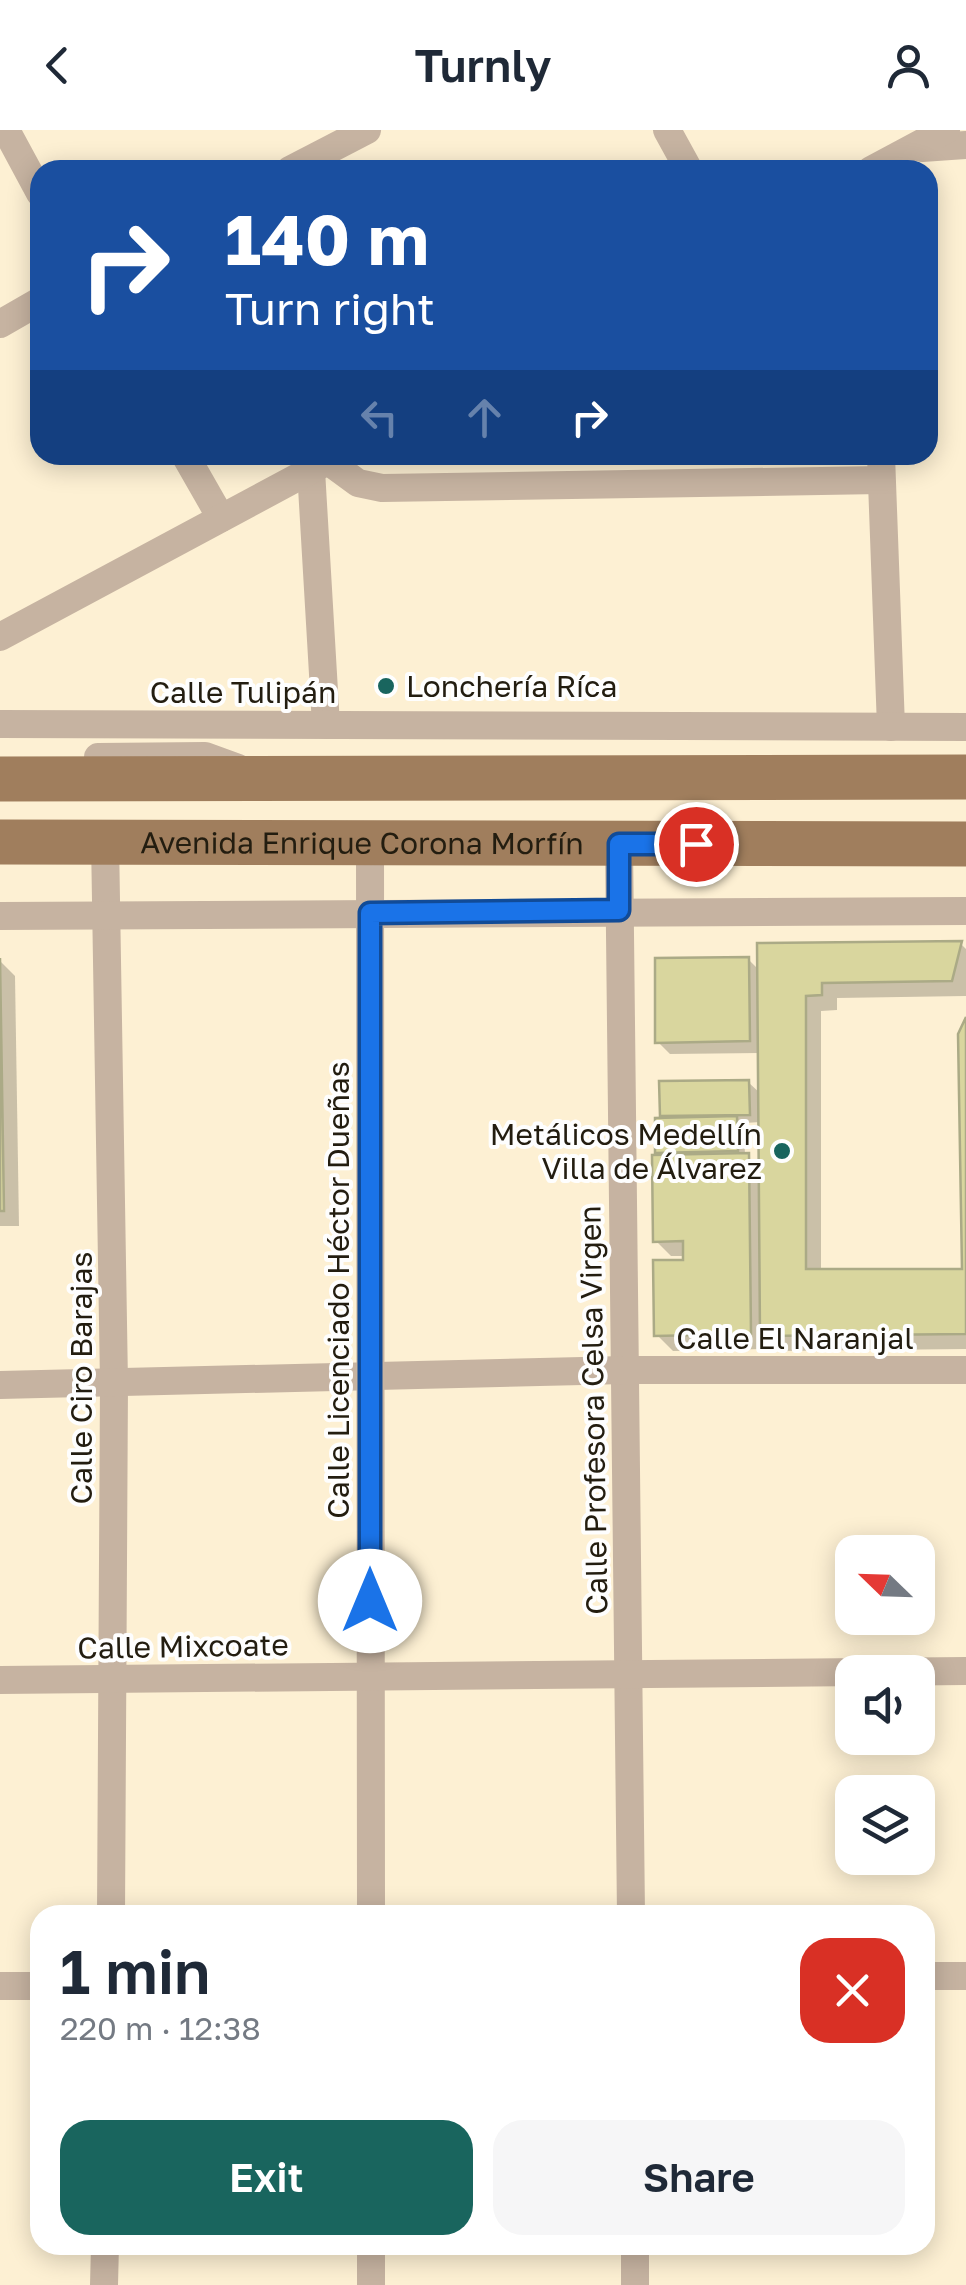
<!DOCTYPE html>
<meta charset="utf-8">
<style>
:root{--surface:#fff;--page:#f6f6f7;--text:#1f2937;--muted:#747a83;--accent:#19655e}
body{margin:0;font-family:"Golos Text",sans-serif;background:var(--page);color:var(--text);height:100vh;display:flex;flex-direction:column;font-size:38px;white-space:nowrap}
*{box-sizing:border-box;margin:0}
p{font-size:32px;color:var(--muted)}
.icon{flex:none;width:55px;height:55px;fill:none;stroke:currentColor;stroke-width:2;stroke-linecap:round;stroke-linejoin:round}
.map{position:relative;flex:1;overflow:hidden}
.sheet{position:absolute;left:30px;top:1775px;width:905px;height:350px;display:flex;flex-direction:column;background:var(--surface);border-radius:30px;box-shadow:0 5px 25px #0003}
.sheet>*{flex:none}
.banner{position:absolute;left:30px;top:30px;width:908px;height:305px;border-radius:30px;box-shadow:0 5px 25px #0003;background:#1a4fa0;color:#fff;overflow:hidden}
.needle{width:65px;rotate:293deg}
.buttons{position:absolute;left:835px;top:1405px;display:grid;gap:20px}
.buttons a{display:grid;place-items:center;width:100px;height:100px;border-radius:20px;background:var(--surface);box-shadow:0 5px 25px #0003;font-size:50px}
.pin{position:absolute;display:grid;place-items:center;width:85px;height:85px;color:#fff;margin:-42px;border:5px solid #fff;border-radius:50%;box-shadow:0 2px 10px #0007}
.me{position:absolute;width:110px;margin:-55px;rotate:0deg;stroke-linejoin:round;filter:drop-shadow(0 0 8px #0008)}
.turn{display:flex;align-items:center;gap:35px;height:210px;padding:0 30px;font-size:45px}
.turn .icon{width:130px;height:130px;stroke-width:2.5}
.turn b{display:block;font-size:70px;line-height:85px}
.lanes{display:flex;align-items:center;height:95px;padding:0 30px;background:#0003;justify-content:center;gap:50px;direction:ltr}
.lanes .off{opacity:.35}
.round{display:grid;place-items:center;flex:none;width:105px;height:105px;border-radius:30px;background:var(--page)}
.summary{display:flex;align-items:center;justify-content:space-between;height:170px;padding:0 30px}
h1{font-size:60px;font-weight:600;line-height:75px}
.button{display:flex;gap:20px;margin-top:auto;padding:20px 30px}
.button a{flex:1;height:115px;border-radius:30px;background:var(--accent);color:#fff;font-size:40px;font-weight:600;line-height:115px;text-align:center}
.button a+a{background:var(--page);color:var(--text)}
header{display:flex;justify-content:space-between;align-items:center;height:130px;padding:0 30px;background:var(--surface);font-size:45px;font-weight:600}
.map>svg:first-child{display:block}
.shadow{fill:#0003;fill-rule:evenodd}
.building{fill:#d9d69e;stroke:#abaa86;stroke-width:2.5}
.lines{fill:none;stroke-linecap:round;stroke-linejoin:round}
.street{stroke:#c6b3a1;stroke-width:28}
.primary{stroke:#a07e5d;stroke-width:45}
.route-casing{stroke:#114b97;stroke-width:25}
.route{stroke:#1a73e8;stroke-width:18}
.poi-dot{fill:#19655e;stroke:#fefefe;stroke-width:4}
.labels{text-anchor:middle;dominant-baseline:central;stroke-width:8;stroke-linejoin:round;paint-order:stroke}
.poi-label{font-size:30px;fill:#231d10;stroke:#fefefe;text-anchor:start}
.street-label{font-size:30px;fill:#231d10;stroke:#fefefe}
</style>
<header><svg class="icon" aria-label="back" viewBox="0 0 24 24"><path d="M15 5l-7 7 7 7"/></svg>Turnly<svg class="icon" aria-label="person" viewBox="0 0 24 24"><circle cx="12" cy="8" r="4"/><path d="M4 21q1-7 8-7t8 7"/></svg></header>
<div class="map">
<svg width="966" height="2155" viewBox="0 0 966 2155">
<rect width="100%" height="100%" fill="#fdf0d3"/>
<g class="shadow">
<path d="M961 814 966 819V866L837 868V880L821 881V1142L965 1141 966 893V1219L778 1221 766 1209V1219L673 1221 657 1205 686 1126H671L655 1110 663 1027 657 1022 662 953 748 952 761 964 760 923 670 924 658 912 748 829 760 841ZM761 992V1039L745 1026 744 993Z"/>
<path d="M0 831 15 846 19 1096H0Z"/>
</g>
<g class="building">
<path d="M962 811 952 851 822 853V865L806 866V1139H962L958 904 966 887V1204L760 1206 757 813Z"/>
<path d="M749 827 750 911 655 913V828Z"/>
<path d="M0 828 4 1081H0Z"/>
<path d="M749 950 750 985 660 986 659 951Z"/>
<path d="M737 986 738 1021 655 1023V988Z"/>
<path d="M749 1023 751 1204 654 1206 653 1130H683V1111L653 1112 652 1025Z"/>
</g>
<g class="lines">
<g class="street">
<path d="M6 0 40 63"/>
<path d="M667 0 689 40"/>
<path d="M922 18 966 15"/>
<path d="M290 40 367 0"/>
<path d="M871 40 946 0"/>
<path d="M0 194 40 171"/>
<path d="M185 325 221 388"/>
<path d="M881 325 891 597"/>
<path d="M328 331 358 353 382 358 881 350"/>
<path d="M311 340 326 595"/>
<path d="M0 507 339 325"/>
<path d="M0 594 966 597"/>
<path d="M98 627 205 626 238 638"/>
<path d="M105 710 114 1253 111 1785"/>
<path d="M370 715 371 1785"/>
<path d="M619 715 631 1785"/>
<path d="M0 786 966 781"/>
<path d="M0 1255 625 1240H966"/>
<path d="M0 1550 966 1541"/>
<path d="M925 1846H966"/>
<path d="M0 1856H40"/>
<path d="M371 2115V2155"/>
<path d="M635 2115V2155"/>
<path d="M104 2155 105 2115"/>
</g>
<g class="primary">
<path d="M0 649 966 647"/>
<path id="s1" d="M0 712 966 714"/>
</g>
</g>
<g class="lines">
<defs>
<path id="route" d="M370 1471V783L619 780V714H696"/>
</defs>
<use href="#route" class="route-casing"/>
<use href="#route" class="route"/>
</g>
<g class="poi-dot">
<circle cx="386" cy="556" r="10"/>
<circle cx="782" cy="1021" r="10"/>
</g>
<g class="labels">
<g class="poi-label">
<text x="406" y="556">Lonchería Ríca</text>
<text x="762" y="1004" text-anchor="end">Metálicos Medellín<tspan x="762" dy="34">Villa de Álvarez</tspan></text>
</g>
<g class="street-label">
<text x="243" y="562">Calle Tulipán</text>
<text stroke="none"><textPath href="#s1" startOffset="362">Avenida Enrique Corona Morfín</textPath></text>
<text transform="translate(338 1160) rotate(-90)">Calle Licenciado Héctor Dueñas</text>
<text x="795" y="1208">Calle El Naranjal</text>
<text transform="translate(81 1248) rotate(-90)">Calle Ciro Barajas</text>
<text transform="translate(593 1280) rotate(-91)">Calle Profesora Celsa Virgen</text>
<text transform="translate(183 1516) rotate(-1)">Calle Mixcoate</text>
</g>
</g>
</svg>
<div class="buttons">
<a><svg class="needle" viewBox="-14 -14 28 28"><path d="M0-13l5 13h-10z" fill="#e53935"/><path d="M0 13l5-13h-10z" fill="#747a83"/></svg></a>
<a><svg class="icon" aria-label="sound" viewBox="0 0 24 24"><path d="M4 9h4l5-4v14l-5-4H4zM17 9q2 3 0 6"/></svg></a>
<a><svg class="icon" aria-label="layers" viewBox="0 0 24 24"><path d="M12 4l9 5-9 5-9-5zM3 14l9 5 9-5"/></svg></a>
</div>
<div class="pin" style="left:696px;top:714px;background:#d93025"><svg class="icon" aria-label="arrive" viewBox="0 0 24 24"><path d="M6 21V4h12l-3 4 3 4H6"/></svg></div>
<svg class="me" style="left:370px;top:1471px" viewBox="-20 -20 40 40"><circle r="19" fill="#fff"/><path d="M0-13L10 11 0 6-10 11z" fill="#1a73e8"/></svg>
<div class="banner">
<div class="turn"><svg class="icon" aria-label="right" viewBox="0 0 24 24"><path d="M7 20v-9h11M14 6l5 5-5 5"/></svg><div><b>140 m</b>Turn right</div></div>
<div class="lanes"><svg class="icon off" aria-label="left" viewBox="0 0 24 24"><path d="M17 20v-9H6M10 6l-5 5 5 5"/></svg><svg class="icon off" aria-label="ahead" viewBox="0 0 24 24"><path d="M12 20V5M6 11l6-6 6 6"/></svg><svg class="icon" aria-label="right" viewBox="0 0 24 24"><path d="M7 20v-9h11M14 6l5 5-5 5"/></svg></div>
</div>
<section class="sheet">
<div class="summary"><div><h1>1 min</h1><p>220 m · 12:38</p></div><a class="round" style="background:#d93025;color:#fff"><svg class="icon" aria-label="close" viewBox="0 0 24 24"><path d="M6 6l12 12M18 6L6 18"/></svg></a></div>
<div class="button"><a>Exit</a><a>Share</a></div>
</section>
</div>
